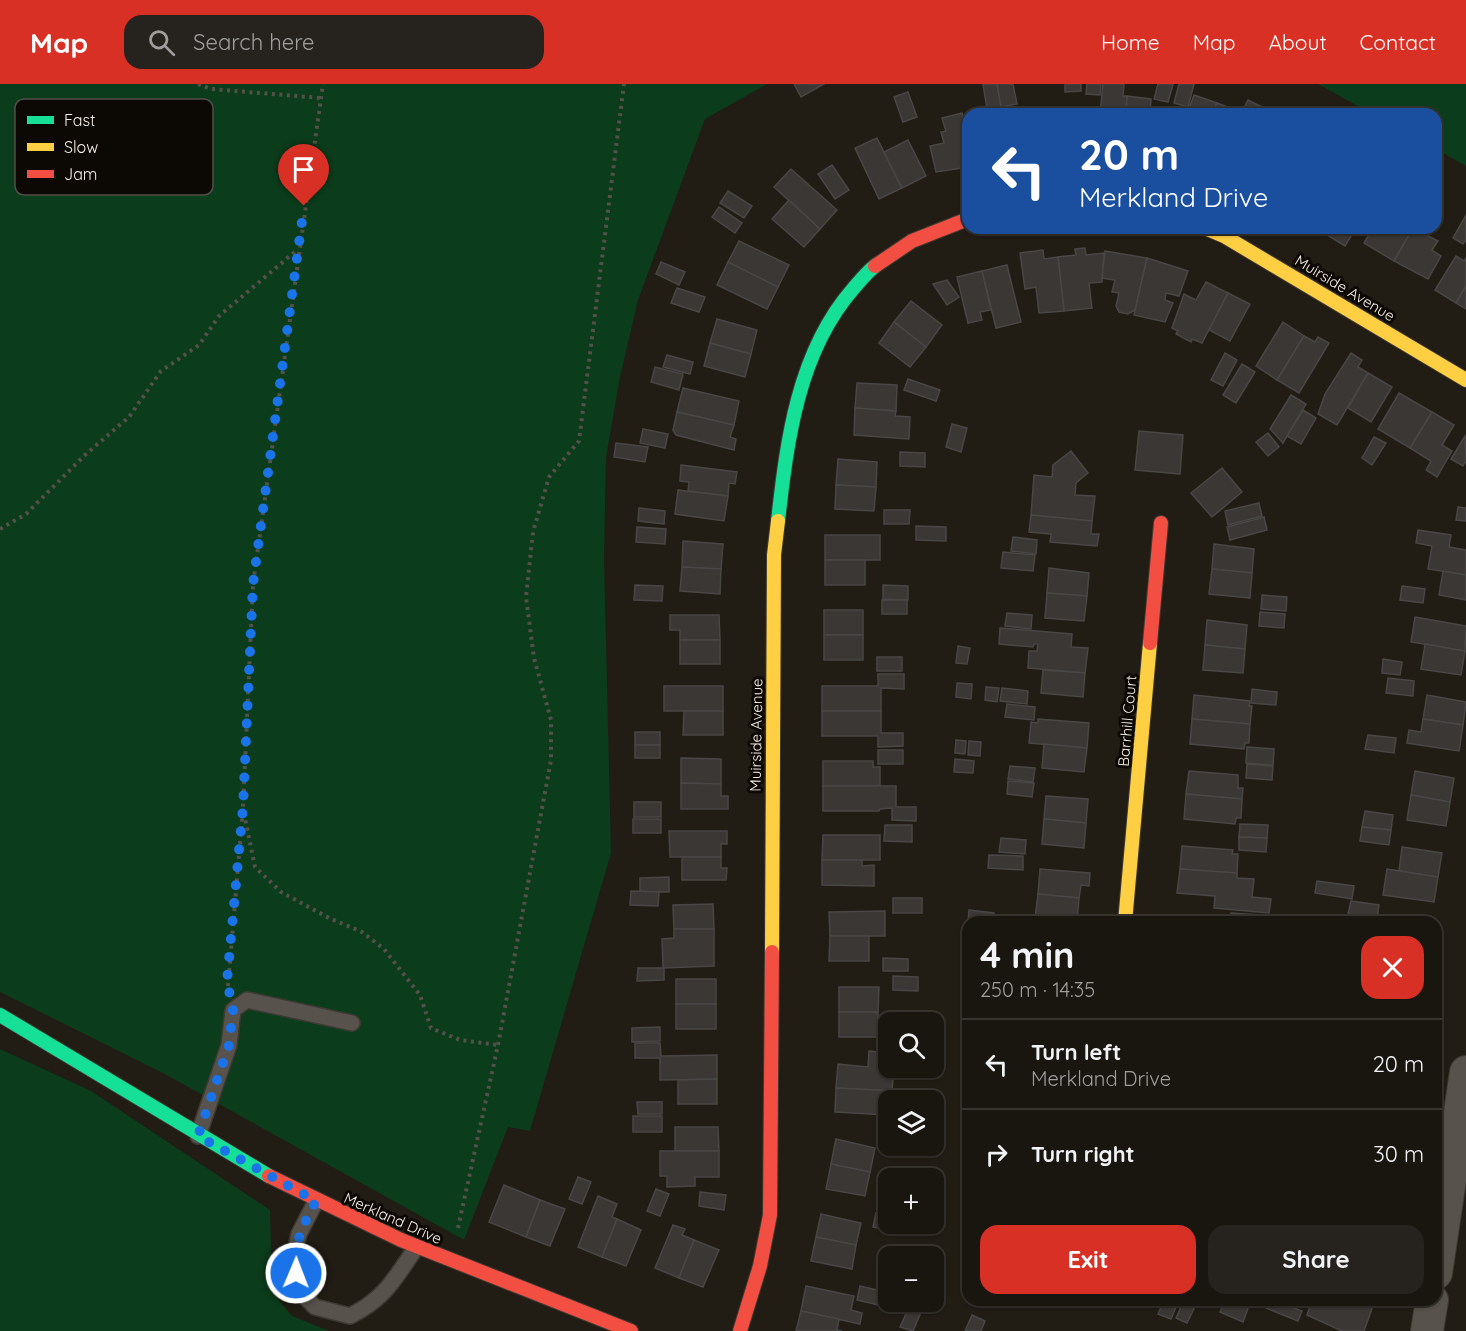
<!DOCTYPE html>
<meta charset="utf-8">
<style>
:root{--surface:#19150f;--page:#26221d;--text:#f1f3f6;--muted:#9f9f9e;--line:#37342f;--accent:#d93025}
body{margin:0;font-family:Quicksand,sans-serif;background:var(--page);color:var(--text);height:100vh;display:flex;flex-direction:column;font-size:22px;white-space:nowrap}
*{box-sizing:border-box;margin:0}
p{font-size:20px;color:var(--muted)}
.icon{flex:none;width:33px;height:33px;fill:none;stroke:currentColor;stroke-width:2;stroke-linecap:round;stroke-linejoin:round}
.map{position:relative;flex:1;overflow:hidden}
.details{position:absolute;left:962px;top:832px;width:480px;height:390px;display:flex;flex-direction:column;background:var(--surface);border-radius:18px;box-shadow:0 2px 4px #0004,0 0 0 2px var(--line)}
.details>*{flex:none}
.banner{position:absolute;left:962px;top:24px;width:480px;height:126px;border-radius:18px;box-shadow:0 2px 4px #0004,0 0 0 2px var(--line);background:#1a4fa0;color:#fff;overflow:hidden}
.controls{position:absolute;left:878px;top:928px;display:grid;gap:12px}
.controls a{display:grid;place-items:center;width:66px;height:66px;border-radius:12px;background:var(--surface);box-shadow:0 2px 4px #0004,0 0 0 2px var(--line);font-size:30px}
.pin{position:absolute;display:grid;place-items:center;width:51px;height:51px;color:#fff;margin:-62px -26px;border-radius:50% 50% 50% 0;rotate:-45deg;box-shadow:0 0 6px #0007}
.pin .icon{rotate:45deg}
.me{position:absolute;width:66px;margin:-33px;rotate:1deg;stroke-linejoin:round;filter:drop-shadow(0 0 4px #0008)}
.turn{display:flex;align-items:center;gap:21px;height:126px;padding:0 18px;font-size:27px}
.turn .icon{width:78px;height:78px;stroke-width:2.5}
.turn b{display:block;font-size:42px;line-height:51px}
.round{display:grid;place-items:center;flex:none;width:63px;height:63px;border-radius:18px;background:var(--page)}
.headline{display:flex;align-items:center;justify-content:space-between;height:102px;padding:0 18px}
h1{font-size:36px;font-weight:700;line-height:45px}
.action{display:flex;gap:12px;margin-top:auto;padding:12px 18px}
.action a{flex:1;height:69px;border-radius:18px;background:var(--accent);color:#fff;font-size:24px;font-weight:700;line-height:69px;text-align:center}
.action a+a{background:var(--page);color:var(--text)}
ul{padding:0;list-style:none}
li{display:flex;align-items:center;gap:18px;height:90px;padding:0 18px;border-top:2px solid var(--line)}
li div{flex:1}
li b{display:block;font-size:22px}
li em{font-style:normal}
header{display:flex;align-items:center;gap:36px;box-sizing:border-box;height:84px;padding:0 30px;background:var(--accent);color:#fff}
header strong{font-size:28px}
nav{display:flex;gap:33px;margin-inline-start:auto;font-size:21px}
.search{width:420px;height:54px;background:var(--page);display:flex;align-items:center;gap:15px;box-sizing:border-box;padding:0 21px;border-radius:18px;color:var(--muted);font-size:22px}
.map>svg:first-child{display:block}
.green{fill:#0b3c1b}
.building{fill:#3a3735;stroke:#494646;stroke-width:1.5}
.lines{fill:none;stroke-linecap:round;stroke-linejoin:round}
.lane-casing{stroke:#3e3933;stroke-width:18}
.street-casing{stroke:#3e3933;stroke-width:34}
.fast-casing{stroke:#3e3933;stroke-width:16}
.slow-casing{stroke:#3e3933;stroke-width:16}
.jam-casing{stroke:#3e3933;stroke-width:16}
.path{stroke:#55514a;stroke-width:4;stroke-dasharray:3 4.5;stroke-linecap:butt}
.lane{stroke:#57534c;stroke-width:15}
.street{stroke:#57534c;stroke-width:32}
.fast{stroke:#16e098;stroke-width:14}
.slow{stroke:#ffcf43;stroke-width:14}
.jam{stroke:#f24e42;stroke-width:14}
.route{stroke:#1a73e8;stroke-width:10;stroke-dasharray:0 18}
.labels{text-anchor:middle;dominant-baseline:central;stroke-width:6;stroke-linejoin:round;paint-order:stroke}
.street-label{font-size:15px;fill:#f8f0e7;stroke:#0c0804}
.key{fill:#0c0804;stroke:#534e48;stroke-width:1.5}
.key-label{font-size:16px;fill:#f8f0e7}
</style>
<header>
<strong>Map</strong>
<div class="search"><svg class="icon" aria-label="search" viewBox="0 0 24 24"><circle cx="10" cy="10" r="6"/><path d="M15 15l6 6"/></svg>Search here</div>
<nav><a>Home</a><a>Map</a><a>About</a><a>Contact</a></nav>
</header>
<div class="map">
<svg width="1466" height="1247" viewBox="0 0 1466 1247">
<rect width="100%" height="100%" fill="#211c14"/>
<g class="green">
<path d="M0 0H767L705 35 638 216 620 293 606 373 604 474 611 769 530 1047 508 1043 464 1156 163 989 0 908Z"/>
<path d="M1318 0H1466V82L1436 65V30H1372Z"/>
<path d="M0 965 91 1007 270 1126 272 1208 292 1232 329 1247H0Z"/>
</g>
<g class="building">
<path d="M794 0H824L801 13Z"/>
<path d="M983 0H997L1001 23 987 25Z"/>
<path d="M997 0H1013L1017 20 1001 23Z"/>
<path d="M1065 0H1081V7L1065 8Z"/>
<path d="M1087 0H1101L1100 11 1086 10Z"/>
<path d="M1103 0H1124L1123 12H1127L1126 30H1100Z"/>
<path d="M1158 0H1173L1168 18 1154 15Z"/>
<path d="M1179 0H1194L1188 23 1174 19Z"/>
<path d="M908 8 917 33 903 38 894 13Z"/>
<path d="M1194 11 1217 19 1212 30H1187Z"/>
<path d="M1127 12 1151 15 1150 30H1126Z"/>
<path d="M1248 16 1260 22 1256 30H1241Z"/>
<path d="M1217 19 1241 28 1240 30H1212Z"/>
<path d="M1260 22 1274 28 1273 30H1256Z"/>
<path d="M962 29 968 53V83L936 88 930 62 944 59 941 48 946 47 942 34Z"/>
<path d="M877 54 902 104 879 115 855 64Z"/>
<path d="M908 56 926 92 902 104 884 68Z"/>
<path d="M832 81 849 106 835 115 818 90Z"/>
<path d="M791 85 837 126 820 145 774 103Z"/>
<path d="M728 107 752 122 744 134 720 119Z"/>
<path d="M789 116 820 145 804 163 772 135Z"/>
<path d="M719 123 742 139 735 149 712 133Z"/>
<path d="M1466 131V156L1463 160 1453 154Z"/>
<path d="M1327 144H1356L1345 162 1324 149Z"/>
<path d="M1373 144H1413L1394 177 1364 159Z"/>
<path d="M1413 144 1438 157 1432 166 1441 172 1428 195 1394 177Z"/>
<path d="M739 157 789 181 778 203 728 178Z"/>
<path d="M1085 164 1086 171 1104 169 1102 198 1089 199 1092 224 1064 227 1058 173 1076 171 1075 165Z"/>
<path d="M1043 166 1044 175 1058 173 1064 227 1039 229 1036 203 1025 205 1020 169Z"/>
<path d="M1105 167 1147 174 1135 226 1128 230 1119 228 1116 222 1119 209 1112 208 1115 196 1102 194Z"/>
<path d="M1456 172 1464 177 1466 174V202L1456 219 1435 206Z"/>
<path d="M1147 174 1188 187 1179 212 1166 209 1165 216 1173 219 1165 238 1134 231Z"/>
<path d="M661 178 685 188 679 201 656 190Z"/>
<path d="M728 178 778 203 767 225 717 201Z"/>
<path d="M1007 181 1021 238 996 244 982 187Z"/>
<path d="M982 187 991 226 980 228 982 236 968 239 957 193Z"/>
<path d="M947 196 959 213 947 221 933 200Z"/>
<path d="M1206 198 1228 209 1202 259 1192 255 1191 258 1176 250 1178 247 1172 244 1184 210 1196 216Z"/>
<path d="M1466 202V225L1456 219Z"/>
<path d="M677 204 705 213 699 228 671 219Z"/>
<path d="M1228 209 1250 220 1230 257 1209 246Z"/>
<path d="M911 217 942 241 926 263 894 238Z"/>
<path d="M717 235 757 246 751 270 710 259Z"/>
<path d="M894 238 926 263 910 283 879 259Z"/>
<path d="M1283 238 1304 252 1277 296 1256 282Z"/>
<path d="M1304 252 1315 258 1318 253 1329 259 1299 309 1277 296Z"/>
<path d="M710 259 751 270 745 293 704 282Z"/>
<path d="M1225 269 1237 276 1223 302 1211 296Z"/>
<path d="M1351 269 1362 276 1358 283 1368 289 1337 341 1318 330 1325 310Z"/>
<path d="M667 271 693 278 690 290 663 283Z"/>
<path d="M1242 280 1255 288 1236 319 1223 311Z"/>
<path d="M655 283 683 290 679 306 651 298Z"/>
<path d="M1368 289 1392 303 1371 338 1348 324Z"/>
<path d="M908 295 940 306 936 317 904 306Z"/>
<path d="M857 299 897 301 896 327 855 324Z"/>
<path d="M683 304 739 317 734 341 677 328Z"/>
<path d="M1399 309 1432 328 1410 364 1378 345Z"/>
<path d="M1291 311 1306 320 1283 359 1270 345Z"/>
<path d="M855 324 896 327 895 332 910 333 909 355 854 351Z"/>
<path d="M1303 326 1316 334 1301 360 1287 352Z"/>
<path d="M677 328 734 341 730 353 736 355 734 366 676 351 673 346Z"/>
<path d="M1432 328 1454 341 1442 361 1452 367 1437 393 1426 386 1431 377 1410 364Z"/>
<path d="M952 340 967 344 961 368 946 363Z"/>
<path d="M643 345 668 350 665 364 640 359Z"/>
<path d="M1139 347 1183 351 1180 390 1135 386Z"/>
<path d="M1268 349 1279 363 1268 372 1256 358Z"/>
<path d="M1465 352 1466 377 1463 382 1451 375Z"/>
<path d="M1374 353 1386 359 1372 381 1362 374Z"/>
<path d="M616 359 648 363 645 378 614 373Z"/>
<path d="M1071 367 1088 389 1076 399 1075 411 1095 412 1092 437 1031 431 1034 391 1052 393 1053 381Z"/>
<path d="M900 368 925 369V383L900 382Z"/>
<path d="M838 375 877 378 876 403 836 401Z"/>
<path d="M681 381 737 388 735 400 729 399 728 412 688 407 689 398 680 397Z"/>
<path d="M1222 384 1242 408 1212 433 1191 409Z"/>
<path d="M836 401 876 403 874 427 835 425Z"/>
<path d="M678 406 728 412 724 437 675 430Z"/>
<path d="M1259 419 1262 432 1228 441 1225 427Z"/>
<path d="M1458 423 1466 424V437L1456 436Z"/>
<path d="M639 424 665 427 664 440 638 437Z"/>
<path d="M884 426H910L909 440H884Z"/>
<path d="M1031 431 1092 437 1091 450H1099L1097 462 1050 458 1051 450 1029 448Z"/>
<path d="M1264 433 1267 446 1230 456 1227 443Z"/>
<path d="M916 442 946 443V457L916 456Z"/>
<path d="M637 443 666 445 665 460 636 458Z"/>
<path d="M1418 446 1451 451 1449 463 1466 466V491L1428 485 1432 462 1416 459Z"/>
<rect x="825" y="451" width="55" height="25"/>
<path d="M1013 453 1037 456 1036 470 1011 467Z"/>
<path d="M683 457 723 460 721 485 682 483Z"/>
<path d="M1214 460 1254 465 1252 489 1212 485Z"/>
<path d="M1003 468 1035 471 1033 487 1001 484Z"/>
<rect x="825" y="476" width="40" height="25"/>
<path d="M682 483 721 485 720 510 680 507Z"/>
<path d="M1049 484 1089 489 1087 512 1047 509Z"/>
<path d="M1212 485 1252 489 1250 514 1209 510Z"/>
<path d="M1443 487 1466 491V516L1439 511Z"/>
<path d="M635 501 663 502 662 517 634 516Z"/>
<path d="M883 501 908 502V516L883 515Z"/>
<path d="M1402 502 1425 505 1423 519 1400 516Z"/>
<path d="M1047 509 1087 512 1084 537 1045 534Z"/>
<path d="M1262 511 1287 513 1286 527 1261 525Z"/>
<rect x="882" y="516" width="25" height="14"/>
<rect x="824" y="526" width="39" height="25"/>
<path d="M1260 528 1285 530 1284 544 1259 542Z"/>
<path d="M1007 529 1032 531 1031 545 1005 542Z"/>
<path d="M670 531H719L720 556H680V546H670Z"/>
<path d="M1415 533 1466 542 1465 567 1411 558Z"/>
<path d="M1207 536 1247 541 1245 565 1205 561Z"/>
<path d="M1000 544 1072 550 1071 563 1088 564 1085 589 1028 584 1029 567H1037L1038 560H1034L1033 563 999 560Z"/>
<rect x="824" y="551" width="39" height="25"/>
<rect x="680" y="556" width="40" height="24"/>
<path d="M1425 560 1465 567 1461 591 1421 585Z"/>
<path d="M1205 561 1245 565 1243 589 1203 586Z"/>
<path d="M958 562 970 564 967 580 956 579Z"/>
<rect x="877" y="573" width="25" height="14"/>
<path d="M1383 575 1402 578 1400 591 1382 589Z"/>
<path d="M1043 586 1085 589 1083 613 1041 609Z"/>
<path d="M878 590H904V605L881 604V627H822V602H878Z"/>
<path d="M1388 594 1414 597 1413 612 1386 609Z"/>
<path d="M957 599 972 600 971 615 956 613Z"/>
<rect x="664" y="602" width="59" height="25"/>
<path d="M986 603 999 604 997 618 985 616Z"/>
<path d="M1002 604 1028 607 1027 620 1000 617Z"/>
<path d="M1252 605 1277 608 1276 621 1251 619Z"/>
<path d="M1194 611 1250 617 1249 622H1252L1250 640 1192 635Z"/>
<path d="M1427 611 1466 618 1463 641 1423 635Z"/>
<path d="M1007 620 1035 623 1034 636 1005 633Z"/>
<path d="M684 627H723V651H683Z"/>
<path d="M822 627H881V649H903V662L878 663V652H822Z"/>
<path d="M1038 635 1089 639 1087 664 1029 659 1031 638 1038 639Z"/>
<path d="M1192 635 1250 640 1249 659H1245L1244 665 1190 660Z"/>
<path d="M1423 635 1463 641 1459 667 1407 659 1409 646 1421 648Z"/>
<rect x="635" y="648" width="25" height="13"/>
<path d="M1368 651 1396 654 1394 669 1365 665Z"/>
<path d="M956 656 966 657 965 670 955 669Z"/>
<path d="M969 657 981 658 980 672 968 671Z"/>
<path d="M1044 660 1087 664 1084 688 1042 684Z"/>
<rect x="635" y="661" width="25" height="13"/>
<path d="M1247 663 1274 665 1273 681 1246 679Z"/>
<rect x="878" y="666" width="25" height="14"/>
<path d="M681 674 721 675V700L681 699Z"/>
<path d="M955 675 974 677 973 689 954 688Z"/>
<path d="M823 677H873V683H880V702H823Z"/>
<path d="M1247 680 1273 682 1272 696 1246 694Z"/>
<path d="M1010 682 1035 684 1033 698 1008 695Z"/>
<path d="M1189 687 1238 691V704H1243L1242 715 1186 710Z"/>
<path d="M1415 687 1454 694 1450 718 1411 711Z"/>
<path d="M1008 697 1034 699 1032 713 1007 710Z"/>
<path d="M681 699 721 700V712H728V725H681Z"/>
<path d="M823 702H896V723H916V737L892 736V724L880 725 879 727H823Z"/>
<path d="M1186 710 1242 715 1241 734H1236L1235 740 1184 735Z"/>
<path d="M1411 711 1450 718 1446 742 1407 736Z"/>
<path d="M1046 712 1088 715 1086 739 1044 735Z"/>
<rect x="634" y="718" width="27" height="15"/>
<path d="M1365 727 1393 731 1391 746 1362 743Z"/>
<rect x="633" y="735" width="28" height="14"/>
<path d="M1044 735 1086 739 1084 764 1042 760Z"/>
<path d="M1240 740 1268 741 1267 754 1239 753Z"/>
<path d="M885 741H912V758L884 757Z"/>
<path d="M1362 743 1391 746 1389 761 1360 757Z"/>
<path d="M669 747H727V760H721V773H670Z"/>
<path d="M823 751H880V776H822Z"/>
<path d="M1239 753 1267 754 1266 768 1239 766Z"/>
<path d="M1001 754 1026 756 1025 770 999 768Z"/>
<path d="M1182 762 1233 766 1232 770H1238L1237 789 1180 785Z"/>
<path d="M1402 763 1442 769 1438 793 1399 787Z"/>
<path d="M989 771 1023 772V786L988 784Z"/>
<path d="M682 773H721V784H727L726 796H682Z"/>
<path d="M822 776H862V782L874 781V802L822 801Z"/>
<path d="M1040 785 1090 789 1089 802 1081 801 1079 814 1038 810Z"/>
<path d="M1180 785 1237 789V794L1254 795 1252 813 1271 815 1269 829 1214 824 1215 812 1177 809Z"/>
<path d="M1387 785 1438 793 1434 818 1383 811Z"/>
<path d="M669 793V808H640V794Z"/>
<path d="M1317 797 1354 802 1352 815 1315 809Z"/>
<path d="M631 807 659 808 658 822 630 821Z"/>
<path d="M1038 810 1079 814 1077 838 1035 835Z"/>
<rect x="893" y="814" width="29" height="15"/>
<path d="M1351 817 1379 821 1377 835 1348 830Z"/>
<path d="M713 820 714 845H674L673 821Z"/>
<path d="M969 826 994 829 993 838H968Z"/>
<path d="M885 827V852H830L829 828Z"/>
<path d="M1231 829 1260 831V838H1230Z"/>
<path d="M1175 834 1218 838H1175Z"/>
<path d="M1381 835H1391L1414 838H1381Z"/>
<path d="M674 845H714V882L663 884 662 855 674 854Z"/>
<path d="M830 852H869V877H829Z"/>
<path d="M883 874 908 875V887H883Z"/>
<path d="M638 884H664V896L637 897Z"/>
<path d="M893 892 918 893V907L893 906Z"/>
<rect x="676" y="895" width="40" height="25"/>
<path d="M839 903H879L878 928H839Z"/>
<rect x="676" y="920" width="40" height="25"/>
<rect x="839" y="928" width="39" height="25"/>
<path d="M660 943V957L632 958V944Z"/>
<path d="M635 959H660L661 972 717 971V995L660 996V974H635Z"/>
<path d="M869 967 888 969V984H894L892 1007 836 1004 838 980 868 983Z"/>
<path d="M717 995V1020H678V996Z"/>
<path d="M836 1004 898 1007 897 1017H888V1031L835 1028Z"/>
<path d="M637 1018H662V1030H638Z"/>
<rect x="633" y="1032" width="29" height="16"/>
<path d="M675 1043H718L719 1067H675Z"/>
<path d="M836 1055 875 1064 870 1088 831 1080Z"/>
<path d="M891 1062H918L917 1069 891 1066Z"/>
<path d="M660 1067H719V1093H695V1102L667 1103V1092H660Z"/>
<path d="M831 1080 870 1088 865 1112 826 1105Z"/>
<path d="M578 1093 591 1098 582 1120 569 1115Z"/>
<path d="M504 1101 540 1116 526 1153 489 1138Z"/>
<path d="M656 1105 669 1110 660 1132 647 1127Z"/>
<path d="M700 1108 726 1111 724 1126 699 1122Z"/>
<path d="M598 1112 617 1120 612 1133 617 1135 602 1173 578 1163Z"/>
<path d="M879 1114 888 1116V1128L878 1126Z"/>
<path d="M540 1116 565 1125 550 1162 526 1153Z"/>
<path d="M876 1129 888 1132V1140H901L899 1149 873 1143Z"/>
<path d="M821 1130 861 1139 856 1161 816 1153Z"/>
<path d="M617 1135 641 1146 626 1182 602 1173Z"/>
<path d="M673 1141 685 1145 682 1151 694 1156 679 1194 655 1184Z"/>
<path d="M816 1153 856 1161 852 1185 811 1177Z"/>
<path d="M694 1156 719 1166 703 1203 679 1194Z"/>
<path d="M806 1202 854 1212 851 1226 862 1229 860 1240 801 1227Z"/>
<path d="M860 1202 886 1208 883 1222 857 1216Z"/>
<path d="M1164 1216H1179L1171 1235 1158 1230Z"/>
<path d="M1184 1216H1198L1187 1239 1176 1234Z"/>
<path d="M1225 1216H1251L1243 1238 1220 1228Z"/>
<path d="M1269 1216H1287L1286 1221 1302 1227 1298 1237 1266 1224Z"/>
<path d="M1312 1216H1375L1364 1247H1342L1307 1231Z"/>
<path d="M910 1221 922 1226 913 1247 900 1243Z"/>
<path d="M801 1227 839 1235 837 1246 842 1247H796Z"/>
<path d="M972 1231 985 1237 981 1247H965Z"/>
</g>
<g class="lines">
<defs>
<g id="lane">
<path d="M198 1052 229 961 233 926 247 916 352 939"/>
<path d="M316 1117 299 1150 294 1171 300 1208 315 1223 350 1232C386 1214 394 1195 416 1164"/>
</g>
<g id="street">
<path d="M1436 1189 1466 988"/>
<path d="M1427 1247 1432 1216"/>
</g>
<g id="fast">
<path d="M778 437C787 356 798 268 853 205 860 197 867 188 875 182"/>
<path d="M0 931 269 1092"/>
</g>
<g id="slow">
<path d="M1205 144 1224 152 1466 296"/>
<path d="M1125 838 1150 559"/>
<path d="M772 868 774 471 778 437"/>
</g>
<g id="jam">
<path d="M875 182 912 157 968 135"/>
<path d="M1150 559 1161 439"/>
<path d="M269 1092 401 1156 631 1247"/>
<path d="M740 1247 760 1182 770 1131 772 868"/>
</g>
</defs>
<use href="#lane" class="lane-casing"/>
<use href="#street" class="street-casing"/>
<use href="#fast" class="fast-casing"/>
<use href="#slow" class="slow-casing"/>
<use href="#jam" class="jam-casing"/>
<g class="path">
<path d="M198 0 211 5 321 14"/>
<path d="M0 445 26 430 86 370 129 333 161 287 199 261 219 232 297 166"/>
<path d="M244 729 255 783 281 808 329 834 362 848 384 865 420 911 431 944 460 956 498 961"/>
<path d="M228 902 243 723 253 500 323 0"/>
<path d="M458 1144 498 961 551 676V636L534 574 526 513 533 448 549 393 579 357 624 0"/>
</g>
<use href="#lane" class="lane"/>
<use href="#street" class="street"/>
<use href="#fast" class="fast"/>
<use href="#slow" class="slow"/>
<use href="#jam" class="jam"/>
</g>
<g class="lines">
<path class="route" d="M296 1189C293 1160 303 1141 316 1117L198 1052 229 961 233 926 227 897 243 723 253 500 304 122"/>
</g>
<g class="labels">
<g class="street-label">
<text transform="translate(1345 204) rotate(31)">Muirside Avenue</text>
<text transform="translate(1127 637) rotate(-85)">Barrhill Court</text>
<text transform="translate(756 651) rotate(-89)">Muirside Avenue</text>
<text transform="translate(393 1134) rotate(24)">Merkland Drive</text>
</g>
</g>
<rect x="15" y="15" width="198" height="96" rx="9" class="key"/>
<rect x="27" y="32" width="27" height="8" fill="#16e098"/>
<rect x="27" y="59" width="27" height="8" fill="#ffcf43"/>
<rect x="27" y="86" width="27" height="8" fill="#f24e42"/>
<g class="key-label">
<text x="64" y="42">Fast</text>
<text x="64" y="69">Slow</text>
<text x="64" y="96">Jam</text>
</g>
</svg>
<div class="controls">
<a><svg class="icon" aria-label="search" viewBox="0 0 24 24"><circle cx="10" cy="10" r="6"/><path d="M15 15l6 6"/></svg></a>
<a><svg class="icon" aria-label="layers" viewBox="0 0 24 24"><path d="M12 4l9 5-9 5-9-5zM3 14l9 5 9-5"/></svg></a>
<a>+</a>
<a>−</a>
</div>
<div class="pin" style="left:304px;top:122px;background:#d93025"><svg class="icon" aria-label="arrive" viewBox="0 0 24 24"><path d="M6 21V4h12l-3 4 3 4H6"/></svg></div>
<svg class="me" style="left:296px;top:1189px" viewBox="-20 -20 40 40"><circle r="17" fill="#1a73e8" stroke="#fff" stroke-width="3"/><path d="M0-11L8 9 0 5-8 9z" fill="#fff"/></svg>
<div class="banner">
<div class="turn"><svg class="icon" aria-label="left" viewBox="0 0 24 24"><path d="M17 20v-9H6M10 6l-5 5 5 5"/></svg><div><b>20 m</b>Merkland Drive</div></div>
</div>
<section class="details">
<div class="headline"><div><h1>4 min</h1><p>250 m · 14:35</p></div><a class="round" style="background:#d93025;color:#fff"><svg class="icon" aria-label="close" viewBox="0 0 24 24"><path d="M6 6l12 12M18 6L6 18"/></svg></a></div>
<ul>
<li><svg class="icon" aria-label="left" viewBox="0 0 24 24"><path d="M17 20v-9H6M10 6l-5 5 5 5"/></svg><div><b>Turn left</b><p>Merkland Drive</p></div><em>20 m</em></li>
<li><svg class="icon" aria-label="right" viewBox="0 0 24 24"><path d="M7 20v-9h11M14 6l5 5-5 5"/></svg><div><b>Turn right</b></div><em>30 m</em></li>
</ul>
<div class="action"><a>Exit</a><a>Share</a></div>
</section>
</div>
